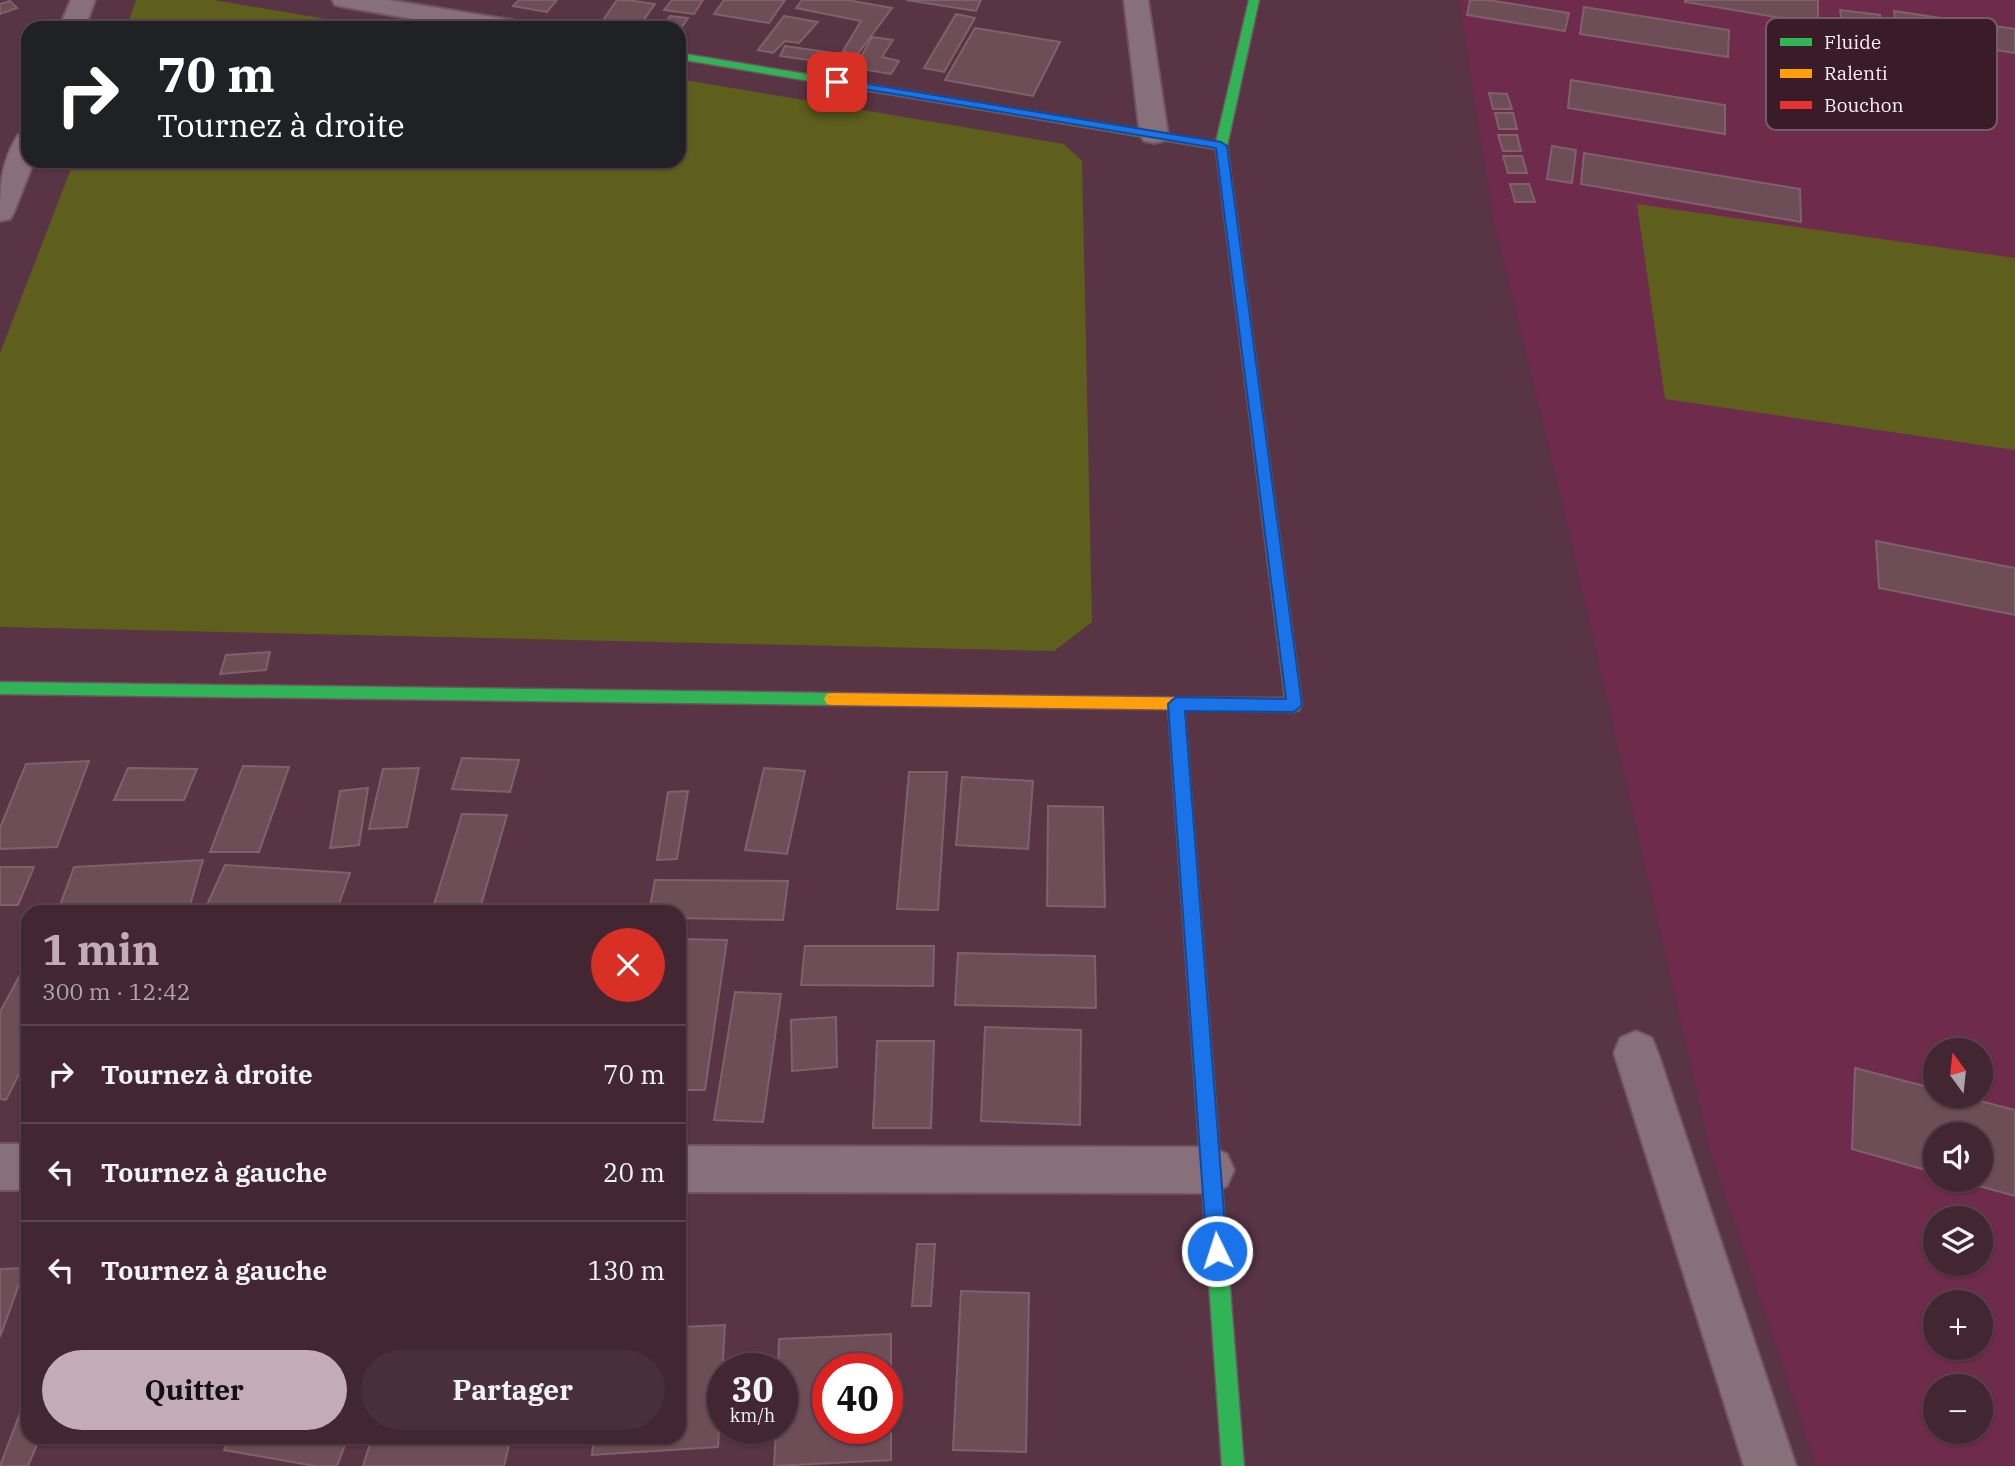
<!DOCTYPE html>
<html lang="fr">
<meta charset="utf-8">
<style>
:root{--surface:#422733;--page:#492f3b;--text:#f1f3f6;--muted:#aea5ac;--line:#5a444e;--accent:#c4acb6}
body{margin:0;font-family:"IBM Plex Serif",serif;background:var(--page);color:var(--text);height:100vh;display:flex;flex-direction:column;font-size:26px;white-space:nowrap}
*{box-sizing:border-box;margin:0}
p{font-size:23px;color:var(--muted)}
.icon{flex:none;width:38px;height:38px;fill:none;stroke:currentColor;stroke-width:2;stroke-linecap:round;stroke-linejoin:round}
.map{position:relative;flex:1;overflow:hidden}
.side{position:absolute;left:21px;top:905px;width:665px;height:539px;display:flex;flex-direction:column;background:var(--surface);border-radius:21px;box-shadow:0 2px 5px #0004,0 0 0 2px var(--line)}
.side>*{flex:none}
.top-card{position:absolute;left:21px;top:21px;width:665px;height:147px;border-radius:21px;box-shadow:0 2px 5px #0004,0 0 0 2px var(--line);background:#202124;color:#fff;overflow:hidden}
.needle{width:46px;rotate:345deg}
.fabs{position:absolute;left:1923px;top:1038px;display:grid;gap:14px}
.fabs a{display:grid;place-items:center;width:70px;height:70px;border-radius:50%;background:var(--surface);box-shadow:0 2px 5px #0004,0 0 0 2px var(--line);font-size:35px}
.speed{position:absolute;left:707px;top:1353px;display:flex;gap:14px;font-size:35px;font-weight:700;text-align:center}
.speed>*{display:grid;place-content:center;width:91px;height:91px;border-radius:50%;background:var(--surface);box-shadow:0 2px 5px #0004,0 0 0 2px var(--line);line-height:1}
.speed small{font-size:18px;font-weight:400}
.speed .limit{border:10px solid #d22;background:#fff;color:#111}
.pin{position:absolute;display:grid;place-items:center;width:60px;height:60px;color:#fff;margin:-30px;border-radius:14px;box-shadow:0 4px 10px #0006}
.me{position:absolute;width:77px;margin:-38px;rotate:356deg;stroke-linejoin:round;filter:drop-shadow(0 0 5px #0008)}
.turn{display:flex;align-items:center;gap:24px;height:147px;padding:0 21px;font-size:32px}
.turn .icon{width:91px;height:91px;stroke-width:2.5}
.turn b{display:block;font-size:49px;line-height:60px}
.round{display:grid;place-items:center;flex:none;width:74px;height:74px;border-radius:37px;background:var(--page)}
.summary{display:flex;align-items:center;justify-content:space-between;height:119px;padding:0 21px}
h1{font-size:42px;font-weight:700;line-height:52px;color:var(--accent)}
.button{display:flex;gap:14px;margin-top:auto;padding:14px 21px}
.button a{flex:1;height:80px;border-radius:42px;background:var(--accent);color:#111;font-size:28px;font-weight:700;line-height:80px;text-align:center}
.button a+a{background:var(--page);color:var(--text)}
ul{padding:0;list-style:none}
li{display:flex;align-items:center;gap:21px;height:98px;padding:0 21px;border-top:2px solid var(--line)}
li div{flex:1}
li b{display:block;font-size:26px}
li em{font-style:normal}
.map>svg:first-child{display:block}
.built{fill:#6f2b4b;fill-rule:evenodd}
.green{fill:#5e5f1d}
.building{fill:#6d4e57;stroke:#806169;stroke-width:2;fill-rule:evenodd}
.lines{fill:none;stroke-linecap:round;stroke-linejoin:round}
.street-casing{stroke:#705461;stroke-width:4}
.fast-casing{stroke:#705461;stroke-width:3}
.slow-casing{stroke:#705461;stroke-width:3}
.jam-casing{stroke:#705461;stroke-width:3}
.street{fill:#88707a;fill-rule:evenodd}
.fast{fill:#30b455;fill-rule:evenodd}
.slow{fill:#ff9f0a;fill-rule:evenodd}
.jam{fill:#e5322d;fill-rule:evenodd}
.route{fill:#1a73e8;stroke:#114b97;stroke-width:2}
.key{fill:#3a1c28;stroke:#755b65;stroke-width:2}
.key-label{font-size:19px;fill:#feedf3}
</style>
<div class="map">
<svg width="2015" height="1466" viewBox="0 0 2015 1466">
<rect width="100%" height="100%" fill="#583444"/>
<path class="built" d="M1459 0H2015V1466H1816L1710 1149 1555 471 1494 223ZM1936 1050H1981V1096H1936ZM1936 1134H1981V1180H1936ZM1936 1218H1981V1264H1936ZM1936 1302H1981V1348H1936ZM1936 1386H1981V1432H1936Z"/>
<g class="green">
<path d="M136 0H214L379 28H126Z"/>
<path d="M679 79 1064 144 1082 161 1092 622 1054 651 0 627V353L74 161H679Z"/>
<path d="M1637 204 2015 258V450L1665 399Z"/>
</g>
<g class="building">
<path d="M519 0H557L547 12 513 6Z"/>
<path d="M617 0H627L655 4 638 28 601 23Z"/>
<path d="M672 0H703L694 14 664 10Z"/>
<path d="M724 0H785L769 23 714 14Z"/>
<path d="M802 0H847L892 8 857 55 843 51 861 21 796 8Z"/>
<path d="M906 0H981L976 11Z"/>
<path d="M1470 0H1488L1569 13 1565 31 1467 15Z"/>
<path d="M1685 0H1818V24L1685 2Z"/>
<path d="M10 1 17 8 0 14V4Z"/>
<path d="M1584 7 1729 30 1728 57 1580 34Z"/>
<path d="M1840 10 1880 15 1883 33 1843 28Z"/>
<path d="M1894 11 2015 29V53L1897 35Z"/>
<path d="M956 14 975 18 944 72 924 68Z"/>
<path d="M670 16 688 18 679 31V28H662Z"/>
<path d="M784 16 818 22 799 43 785 41 773 53 758 50Z"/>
<path d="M975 28 1060 42 1033 96 945 80Z"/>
<path d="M872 37 893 40 882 57 899 61 891 74 855 68Z"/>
<path d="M785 46 841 54 836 64 780 56Z"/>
<path d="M1571 80 1725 105V134L1568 108Z"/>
<path d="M1489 93 1507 94 1512 109H1493Z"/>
<path d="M1495 113H1513L1517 129H1499Z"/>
<path d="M1498 135H1517L1521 151H1503Z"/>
<path d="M1552 146 1576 150 1572 183 1547 179Z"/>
<path d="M1584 153 1800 189 1801 222 1581 184Z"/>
<path d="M1503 156H1522L1527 173H1508Z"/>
<path d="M1510 184H1529L1535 202H1515Z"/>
<path d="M1876 541 2015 568V615L1879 588Z"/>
<path d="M270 652 266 670 220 674 226 655Z"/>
<path d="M462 758 519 760 510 792 452 789Z"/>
<path d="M89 761 57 847 0 849V828L26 764Z"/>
<path d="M243 766 289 767 259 852H210Z"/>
<path d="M128 768 197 769 184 800H114Z"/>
<path d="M419 768 407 827 369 829 383 769Z"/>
<path d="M764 768 805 771 787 854 745 850Z"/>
<path d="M909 772H947L938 910 897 909Z"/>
<path d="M962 777 1033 781 1028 849 956 845Z"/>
<path d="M368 788 359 845 330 848 340 791Z"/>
<path d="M688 791 677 859 657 860 668 792Z"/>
<path d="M1048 806 1103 807 1105 907 1047 906Z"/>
<path d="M462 814 507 815 479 912 432 911Z"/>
<path d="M203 860 190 905 58 911 74 867Z"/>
<path d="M225 865 350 873 336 912 205 909Z"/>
<path d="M0 867H34L18 905H0Z"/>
<path d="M655 880 788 881 783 920 679 918V912H649Z"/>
<path d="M679 939 727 940 705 1090H679Z"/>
<path d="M805 946H934L933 986 801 985Z"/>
<path d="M958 953 1095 956 1096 1008 955 1005Z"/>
<path d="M28 960V1056L6 1100 0 1099V1012Z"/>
<path d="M735 992 781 994 763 1122 714 1120Z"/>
<path d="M836 1017 837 1067 792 1071 791 1020Z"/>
<path d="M985 1027 1081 1030 1080 1125 981 1121Z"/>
<path d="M877 1041H934L931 1128H873Z"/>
<path d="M1855 1068 1936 1089V1096H1961L2015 1110V1196L1957 1180H1981V1134H1936V1173L1852 1149Z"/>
<path d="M917 1244H935L931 1306H912Z"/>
<path d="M25 1268 0 1337V1269Z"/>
<path d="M961 1291 1029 1293 1026 1452 953 1450Z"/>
<path d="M725 1325 718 1447 592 1455 594 1437H679V1327Z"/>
<path d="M891 1334V1460L774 1466 776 1428H782V1368H778L779 1339ZM828 1368H887V1428H828Z"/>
<path d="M28 1392V1437H40L28 1466H0Z"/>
<path d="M229 1437H348L337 1466H315L224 1450Z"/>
<path d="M372 1437H511L504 1466H363Z"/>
</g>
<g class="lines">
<defs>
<g id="street">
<path d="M71 0H95L85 28H59Z"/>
<path d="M332 0H389L512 20 521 23 525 28H466L344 7 335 5Z"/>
<path d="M1124 0H1148L1168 135 1164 141 1154 143 1144 141 1140 135Z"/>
<path d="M28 133V161H34L14 212 10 219 0 221C0 189 0 163 18 135Z"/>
<path d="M1636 1031 1652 1038 1658 1053 1796 1466H1744L1614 1053 1620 1038Z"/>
<rect x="0" y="1144" width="28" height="46"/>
<path d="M679 1146 1211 1147 1227 1154 1234 1170 1227 1186 1211 1193 679 1192Z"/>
</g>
<g id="fast">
<path d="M1249 0H1259L1227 146 1302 705 1299 710 1294 712 1219 710 1214 709 1211 704 1214 699 1219 698H1285L1216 149 679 59V53L1216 142Z"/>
<path d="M0 682 832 693 837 694 840 699 837 704 832 705 0 694Z"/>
<path d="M1192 910 1198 912 1201 918 1244 1466H1222L1183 918 1186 912Z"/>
</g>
<path id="slow" d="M832 693 1219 698 1224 699 1227 704 1224 709 1219 710 832 705 827 704 824 699 827 694Z"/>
<path id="jam" d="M1176 698 1181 699 1184 704 1201 918 1198 924 1192 926 1186 924 1183 918 1168 704 1171 699Z"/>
</defs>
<use href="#street" class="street-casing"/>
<use href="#fast" class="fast-casing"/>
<use href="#slow" class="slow-casing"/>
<use href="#jam" class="jam-casing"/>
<use href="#street" class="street"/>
<use href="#fast" class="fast"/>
<use href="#slow" class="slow"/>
<use href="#jam" class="jam"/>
</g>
<path class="route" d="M837 79 1221 142 1227 146 1302 705 1294 712 1185 711 1227 1251 1224 1258 1217 1261 1210 1258 1207 1251 1168 704 1176 697 1286 699 1216 148 834 84 832 82Z"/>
<rect x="1766" y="18" width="231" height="112" rx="10" class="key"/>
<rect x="1780" y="38" width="32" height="8" fill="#30b455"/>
<rect x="1780" y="69" width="32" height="9" fill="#ff9f0a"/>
<rect x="1780" y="101" width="32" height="8" fill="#e5322d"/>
<g class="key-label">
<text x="1824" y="49">Fluide</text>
<text x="1824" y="80">Ralenti</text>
<text x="1824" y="112">Bouchon</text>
</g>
</svg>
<div class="fabs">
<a><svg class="needle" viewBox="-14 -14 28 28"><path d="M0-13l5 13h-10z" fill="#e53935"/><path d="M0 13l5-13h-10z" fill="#aea5ac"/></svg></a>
<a><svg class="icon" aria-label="sound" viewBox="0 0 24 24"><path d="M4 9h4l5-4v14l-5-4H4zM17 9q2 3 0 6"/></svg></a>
<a><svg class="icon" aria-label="layers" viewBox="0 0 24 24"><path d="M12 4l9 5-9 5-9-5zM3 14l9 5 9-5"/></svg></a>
<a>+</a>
<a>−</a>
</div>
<div class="speed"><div>30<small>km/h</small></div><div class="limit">40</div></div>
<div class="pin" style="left:837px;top:82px;background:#d93025"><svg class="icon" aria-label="arrive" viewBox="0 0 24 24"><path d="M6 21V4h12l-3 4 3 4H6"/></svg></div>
<svg class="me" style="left:1217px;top:1251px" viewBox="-20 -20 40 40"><circle r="17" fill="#1a73e8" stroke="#fff" stroke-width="3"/><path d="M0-11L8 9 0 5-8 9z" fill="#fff"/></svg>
<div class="top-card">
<div class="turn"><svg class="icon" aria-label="right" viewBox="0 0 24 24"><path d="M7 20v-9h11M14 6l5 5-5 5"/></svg><div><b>70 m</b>Tournez à droite</div></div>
</div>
<section class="side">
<div class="summary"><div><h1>1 min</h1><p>300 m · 12:42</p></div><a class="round" style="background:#d93025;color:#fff"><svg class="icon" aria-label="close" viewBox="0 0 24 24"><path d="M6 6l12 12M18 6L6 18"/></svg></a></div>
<ul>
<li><svg class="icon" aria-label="right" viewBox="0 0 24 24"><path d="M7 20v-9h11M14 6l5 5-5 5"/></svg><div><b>Tournez à droite</b></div><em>70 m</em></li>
<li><svg class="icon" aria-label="left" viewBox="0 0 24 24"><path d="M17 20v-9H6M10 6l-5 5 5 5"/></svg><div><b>Tournez à gauche</b></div><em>20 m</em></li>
<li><svg class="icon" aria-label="left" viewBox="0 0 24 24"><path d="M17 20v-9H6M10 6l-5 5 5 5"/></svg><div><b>Tournez à gauche</b></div><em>130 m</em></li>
</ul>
<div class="button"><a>Quitter</a><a>Partager</a></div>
</section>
</div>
